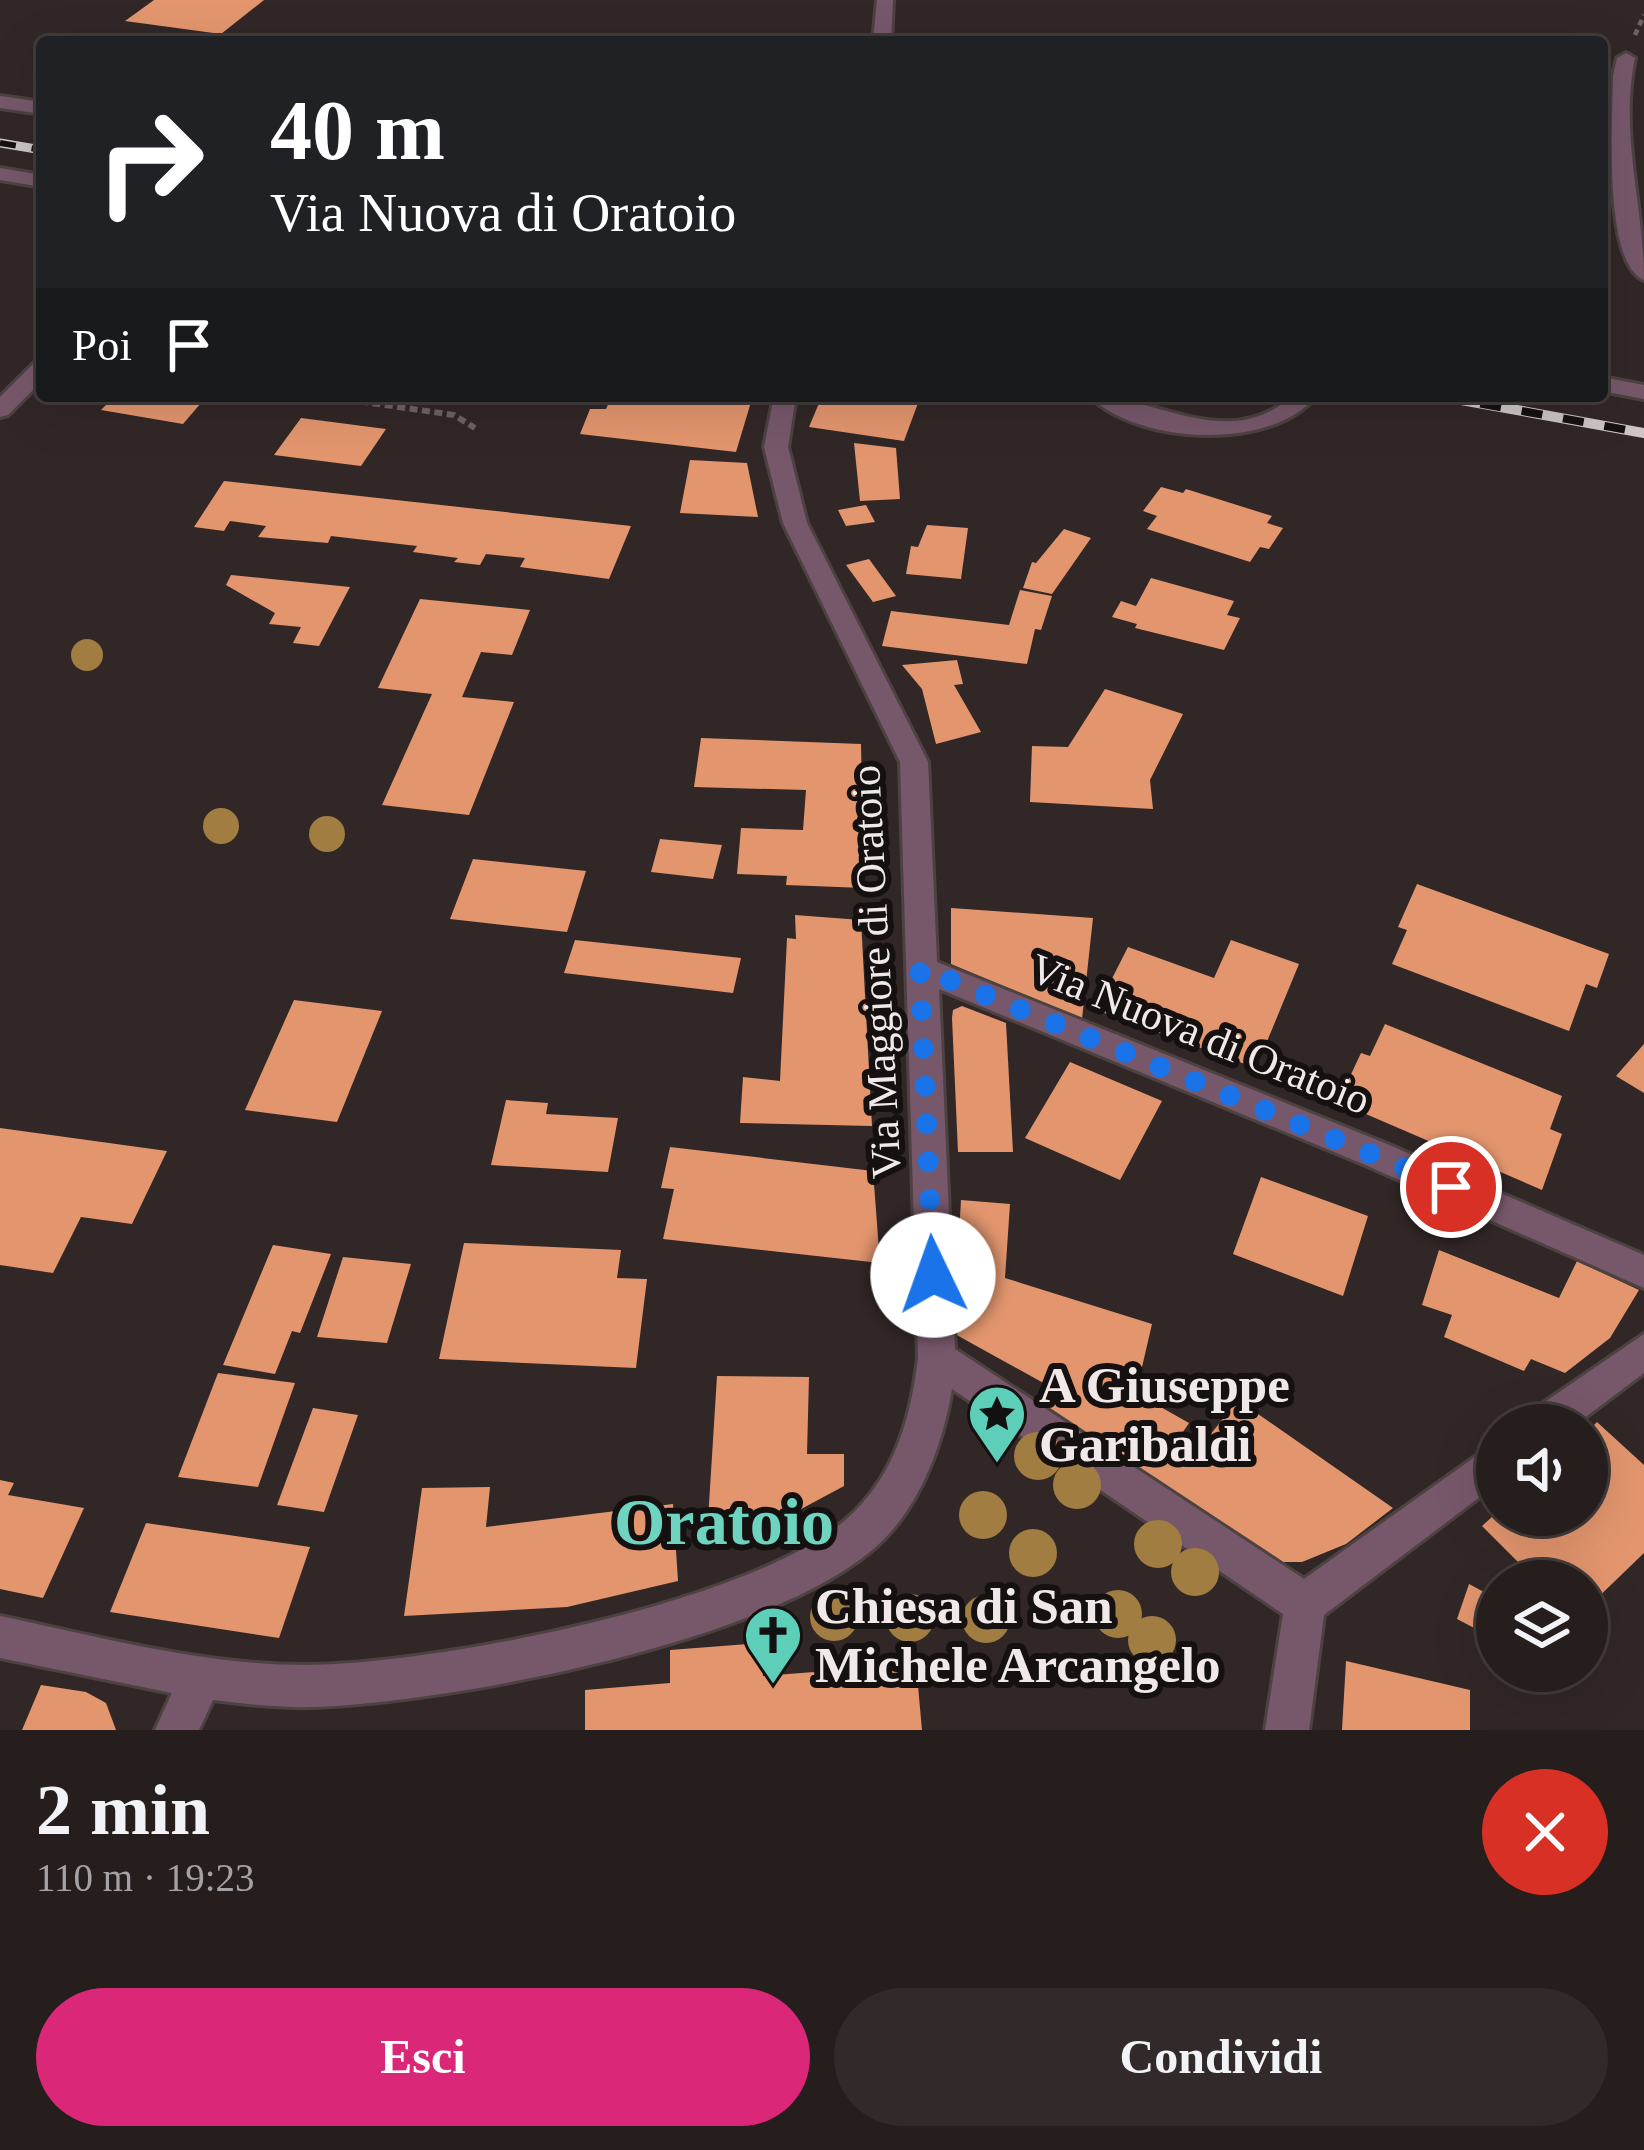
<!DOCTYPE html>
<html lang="it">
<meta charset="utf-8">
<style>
:root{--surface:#261d1d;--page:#322a2a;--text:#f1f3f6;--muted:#a4a2a4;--line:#423b3b;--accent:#db2777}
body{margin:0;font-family:Georgia,serif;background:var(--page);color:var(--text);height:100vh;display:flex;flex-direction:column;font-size:45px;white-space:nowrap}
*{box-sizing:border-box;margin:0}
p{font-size:39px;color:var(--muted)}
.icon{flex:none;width:66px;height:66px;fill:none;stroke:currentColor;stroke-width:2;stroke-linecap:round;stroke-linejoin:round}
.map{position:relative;height:1730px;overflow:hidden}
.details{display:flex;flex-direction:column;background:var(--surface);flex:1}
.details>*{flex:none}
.banner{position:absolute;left:36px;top:36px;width:1572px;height:366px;border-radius:12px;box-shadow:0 12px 48px #0002,0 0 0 3px var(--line);background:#202124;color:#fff;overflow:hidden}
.buttons{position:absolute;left:1476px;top:1404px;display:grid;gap:24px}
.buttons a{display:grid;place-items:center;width:132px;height:132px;border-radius:50%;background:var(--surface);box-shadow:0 12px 48px #0002,0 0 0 3px var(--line);font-size:60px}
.pin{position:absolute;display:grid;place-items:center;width:102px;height:102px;color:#fff;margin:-51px;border:6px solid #fff;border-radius:50%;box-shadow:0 3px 12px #0007}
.me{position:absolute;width:132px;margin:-66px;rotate:357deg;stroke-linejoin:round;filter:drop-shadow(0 0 9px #0008)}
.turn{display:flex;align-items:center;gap:42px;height:252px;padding:0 36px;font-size:54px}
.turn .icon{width:156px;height:156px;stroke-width:2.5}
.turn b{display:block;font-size:84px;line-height:102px}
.then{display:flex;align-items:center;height:114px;padding:0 36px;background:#0003;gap:24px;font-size:45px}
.round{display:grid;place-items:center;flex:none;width:126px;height:126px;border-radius:63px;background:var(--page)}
.head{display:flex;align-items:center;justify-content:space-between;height:204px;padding:0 36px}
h1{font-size:72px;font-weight:800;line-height:90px}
.action{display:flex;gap:24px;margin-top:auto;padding:24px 36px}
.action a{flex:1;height:138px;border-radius:72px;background:var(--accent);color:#fff;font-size:48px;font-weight:800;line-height:138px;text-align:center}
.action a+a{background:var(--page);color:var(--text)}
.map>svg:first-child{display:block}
.building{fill:#e3966e}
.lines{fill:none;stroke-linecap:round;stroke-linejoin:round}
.minor-casing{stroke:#4d4242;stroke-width:6}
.path-far1{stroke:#6d6364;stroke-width:4.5;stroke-dasharray:6 4.5;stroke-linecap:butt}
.path{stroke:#6d6364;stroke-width:6;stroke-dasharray:8 4.5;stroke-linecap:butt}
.minor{fill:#77586b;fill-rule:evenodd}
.rail-far1-casing{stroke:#cdc5c6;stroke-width:9}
.rail-casing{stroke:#cdc5c6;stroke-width:10}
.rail-far1{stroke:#161111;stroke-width:6;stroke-dasharray:16;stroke-linecap:butt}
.rail{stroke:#161111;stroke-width:8;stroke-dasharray:21;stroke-linecap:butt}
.tree{fill:#a17d42}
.route{stroke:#1a73e8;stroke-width:21;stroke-dasharray:0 37.8}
.labels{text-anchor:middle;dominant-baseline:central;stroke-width:12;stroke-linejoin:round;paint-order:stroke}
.street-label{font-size:42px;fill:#f0e8e9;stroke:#161111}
.near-poi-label{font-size:51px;font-weight:bold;fill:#f0e8e9;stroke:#161111;text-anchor:start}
.near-district-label{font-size:66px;font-weight:bold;fill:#6ed3bf;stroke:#161111}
</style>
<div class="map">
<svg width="1644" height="1730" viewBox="0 0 1644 1730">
<rect width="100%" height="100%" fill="#322727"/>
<g class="building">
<path d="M154 0H264L221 34 125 21Z"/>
<path d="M115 396H207L183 424 101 410Z"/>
<path d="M612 396H712L751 402 736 452 580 434 590 409H606Z"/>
<path d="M822 396H864L918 403 904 441 809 427Z"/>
<path d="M301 418 386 429 361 466 274 455Z"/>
<path d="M854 443 896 448 900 499 860 501Z"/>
<path d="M690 460 747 463 758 517 680 513Z"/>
<path d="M224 481 631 526 609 579 520 567 525 558 486 554 480 565 454 562 458 558 413 552 417 546 331 536 328 543 258 537 266 526 230 521 224 531 194 527Z"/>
<path d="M1161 487 1183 493 1186 489 1272 516 1267 523 1283 528 1269 549 1260 547 1250 562 1147 529 1157 516 1143 511Z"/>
<path d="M866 505 875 522 846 526 838 510Z"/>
<path d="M927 525 968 528 961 579 906 574 911 546 918 547Z"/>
<path d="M1064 529 1091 538 1052 594 1023 588 1032 562 1036 563Z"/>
<path d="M869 559 896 596 873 602 846 565Z"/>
<path d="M231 575 350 587 319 646 293 643 301 627 269 624 275 613 226 585Z"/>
<path d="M1151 578 1234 601 1227 615 1240 618 1224 650 1135 628 1137 624 1112 617 1121 601 1136 606Z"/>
<path d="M1020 590 1052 596 1041 630 1035 629 1027 664 882 646 891 611 1009 625Z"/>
<path d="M420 599 530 610 512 655 481 652 462 697 514 702 469 815 382 805 432 694 378 688Z"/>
<path d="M957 660 963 684 954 685 981 732 936 744 922 689 902 665Z"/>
<path d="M1105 689 1183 714 1150 780 1153 809 1030 802 1032 746 1068 747Z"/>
<path d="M701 738 861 744 864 888 786 885 787 876 737 874 741 828 803 830 806 790 694 787Z"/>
<path d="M660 839 722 845 713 879 651 872Z"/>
<path d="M473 859 586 871 567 932 450 919Z"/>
<path d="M1417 884 1609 954 1597 988 1586 984 1569 1031 1392 964 1407 930 1398 927Z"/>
<path d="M951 908 1093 918 1082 1019 951 964Z"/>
<path d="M795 915 861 920 872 1126 740 1123 743 1077 780 1081 787 938 796 939Z"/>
<path d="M575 940 741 958 733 993 564 973Z"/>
<path d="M1231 940 1299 964 1256 1068 1096 1010 1128 947 1214 978Z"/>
<path d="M294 1000 382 1011 337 1122 245 1110Z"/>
<path d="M962 1006 1006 1023 1013 1152H958L952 1018 953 1010Z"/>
<path d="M1385 1024 1562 1096 1550 1129 1562 1134 1542 1190 1338 1102 1361 1053 1370 1056Z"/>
<path d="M1644 1044V1093L1616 1076Z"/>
<path d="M1070 1062 1162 1101 1120 1180 1025 1138Z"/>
<path d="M506 1100 548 1103 546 1114 618 1118 608 1172 491 1165Z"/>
<path d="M0 1128 167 1151 132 1224 81 1217 53 1273 0 1265Z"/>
<path d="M670 1147 873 1171 880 1263 663 1239 674 1189 661 1188Z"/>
<path d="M1261 1177 1368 1216 1343 1296 1233 1254Z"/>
<path d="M961 1200 1010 1204 1005 1278 1152 1324 1136 1393 1189 1423 1179 1438 1198 1450 1238 1400 1393 1508 1346 1544 1302 1562H1280L1268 1559 1144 1479 1046 1406 1056 1390 953 1333Z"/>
<path d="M464 1243 621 1250 617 1278 647 1279 636 1368 439 1359Z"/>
<path d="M273 1245 331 1254 300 1333 292 1331 275 1374 223 1365Z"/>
<path d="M1439 1250 1559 1298 1577 1261 1639 1290 1610 1338 1565 1373 1531 1359 1524 1371 1444 1337 1452 1315 1422 1305Z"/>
<path d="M343 1257 411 1264 387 1343 317 1337Z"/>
<path d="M218 1373 295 1383 258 1487 178 1477Z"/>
<path d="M717 1376 809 1377 807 1454H844V1486L749 1537 707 1536Z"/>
<path d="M313 1408 358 1415 324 1512 277 1505Z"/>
<path d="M1597 1422 1644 1465V1553L1587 1608V1581H1537L1482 1526 1494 1515H1587V1432Z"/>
<path d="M0 1480 14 1483 8 1495 84 1508 43 1598 0 1589Z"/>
<path d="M490 1487 486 1527 673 1504 678 1581 567 1607 404 1616 422 1488Z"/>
<path d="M146 1523 310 1547 279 1638 110 1612Z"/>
<path d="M1469 1584 1497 1599V1640L1457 1619Z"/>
<path d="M761 1643 763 1676 916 1664 922 1730H585V1690L670 1683V1650Z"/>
<path d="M1346 1661 1470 1690V1730H1342Z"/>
<path d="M41 1685 86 1692 106 1703 116 1730H22Z"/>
</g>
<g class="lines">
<defs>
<g id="minor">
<path d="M877 0H893L891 42H873Z"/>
<path d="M1626 53 1635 58C1619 133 1644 207 1644 280 1602 263 1613 116 1613 76L1617 58Z"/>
<path d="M0 96 42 102V114L0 108Z"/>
<path d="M0 168 42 175V187L0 180Z"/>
<path d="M42 361V381L8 415 0 417V397L34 363Z"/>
<path d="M1602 377 1644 385V399L1602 391Z"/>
<path d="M774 396H796L788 447 807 523 928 762 937 962 1387 1144 1644 1255V1288L1363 1164 939 989 955 1349 1304 1579 1497 1441V1484L1324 1615 1309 1730H1265L1283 1614 952 1389C943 1444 920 1506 879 1544 775 1641 455 1702 313 1707 280 1708 246 1704 213 1700L199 1730H155L172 1693 0 1658V1616C100 1637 203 1665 306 1665 432 1665 763 1602 852 1514 896 1472 911 1416 918 1358L900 762 783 523 764 447Z"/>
<path d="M1089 396C1157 396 1229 453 1292 396H1316C1271 452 1137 444 1089 396Z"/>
<path d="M1644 1334V1373L1575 1425H1525L1530 1412Z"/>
</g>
</defs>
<use href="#minor" class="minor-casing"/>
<path class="path-far1" d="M1635 35 1644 15"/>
<path class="path" d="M323 396 454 415 475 428"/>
<use href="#minor" class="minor"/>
<defs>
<path id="rail-far1" d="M0 143 42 150"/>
<path id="rail" d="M1439 396 1644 433"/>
</defs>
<use href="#rail-far1" class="rail-far1-casing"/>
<use href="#rail" class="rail-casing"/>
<use href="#rail-far1" class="rail-far1"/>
<use href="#rail" class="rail"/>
</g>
<g class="tree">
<circle cx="87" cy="655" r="16"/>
<circle cx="221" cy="826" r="18"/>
<circle cx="327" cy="834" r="18"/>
<circle cx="1038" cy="1456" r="24"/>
<circle cx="1077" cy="1485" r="24"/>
<circle cx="983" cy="1515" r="24"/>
<circle cx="1158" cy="1544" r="24"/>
<circle cx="1033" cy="1553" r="24"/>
<circle cx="1195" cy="1572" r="24"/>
<circle cx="1118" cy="1614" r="24"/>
<circle cx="834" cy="1617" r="24"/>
<circle cx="910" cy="1618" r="24"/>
<circle cx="986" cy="1619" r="24"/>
<circle cx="1152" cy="1640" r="24"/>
</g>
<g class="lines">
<path class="route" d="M933 1275 920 968 1451 1187"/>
</g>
<defs>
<symbol id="sight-pin" viewBox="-11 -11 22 30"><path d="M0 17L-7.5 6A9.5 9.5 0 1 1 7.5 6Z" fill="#5dceb8" stroke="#161111"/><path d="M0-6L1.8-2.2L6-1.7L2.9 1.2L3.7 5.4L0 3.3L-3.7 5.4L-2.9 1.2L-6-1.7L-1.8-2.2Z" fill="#111"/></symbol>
<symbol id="church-pin" viewBox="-11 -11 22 30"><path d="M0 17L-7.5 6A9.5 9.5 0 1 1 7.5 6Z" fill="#5dceb8" stroke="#161111"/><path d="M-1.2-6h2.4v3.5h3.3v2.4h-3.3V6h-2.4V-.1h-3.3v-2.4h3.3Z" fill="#111"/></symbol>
</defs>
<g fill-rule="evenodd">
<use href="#sight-pin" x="964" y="1381" width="66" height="90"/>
<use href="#church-pin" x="740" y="1602" width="66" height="90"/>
</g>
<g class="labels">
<g class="street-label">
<text transform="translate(876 972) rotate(-93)">Via Maggiore di Oratoio</text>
<text transform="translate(1200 1034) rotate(22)">Via Nuova di Oratoio</text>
</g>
<g class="near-poi-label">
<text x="1039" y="1385">A Giuseppe<tspan x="1039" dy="59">Garibaldi</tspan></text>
<text x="815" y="1606">Chiesa di San<tspan x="815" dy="59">Michele Arcangelo</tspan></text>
</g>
<g class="near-district-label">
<text x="724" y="1521">Oratoio</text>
</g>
</g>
</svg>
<div class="buttons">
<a><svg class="icon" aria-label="sound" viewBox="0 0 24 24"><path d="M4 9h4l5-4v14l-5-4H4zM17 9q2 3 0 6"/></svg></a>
<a><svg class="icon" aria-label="layers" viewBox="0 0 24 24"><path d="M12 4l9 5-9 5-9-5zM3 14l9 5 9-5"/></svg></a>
</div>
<div class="pin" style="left:1451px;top:1187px;background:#d93025"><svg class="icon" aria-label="arrive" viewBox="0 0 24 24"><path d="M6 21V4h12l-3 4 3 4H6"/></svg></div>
<svg class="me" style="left:933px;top:1275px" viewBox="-20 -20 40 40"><circle r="19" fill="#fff"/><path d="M0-13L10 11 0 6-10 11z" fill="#1a73e8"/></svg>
<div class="banner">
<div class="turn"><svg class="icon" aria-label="right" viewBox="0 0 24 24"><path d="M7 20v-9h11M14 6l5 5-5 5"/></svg><div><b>40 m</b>Via Nuova di Oratoio</div></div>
<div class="then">Poi<svg class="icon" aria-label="arrive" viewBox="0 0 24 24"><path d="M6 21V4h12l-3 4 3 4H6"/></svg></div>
</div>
</div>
<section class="details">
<div class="head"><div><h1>2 min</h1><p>110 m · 19:23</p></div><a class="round" style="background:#d93025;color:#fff"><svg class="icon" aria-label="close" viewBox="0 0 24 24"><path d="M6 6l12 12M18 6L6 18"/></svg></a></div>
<div class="action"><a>Esci</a><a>Condividi</a></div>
</section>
